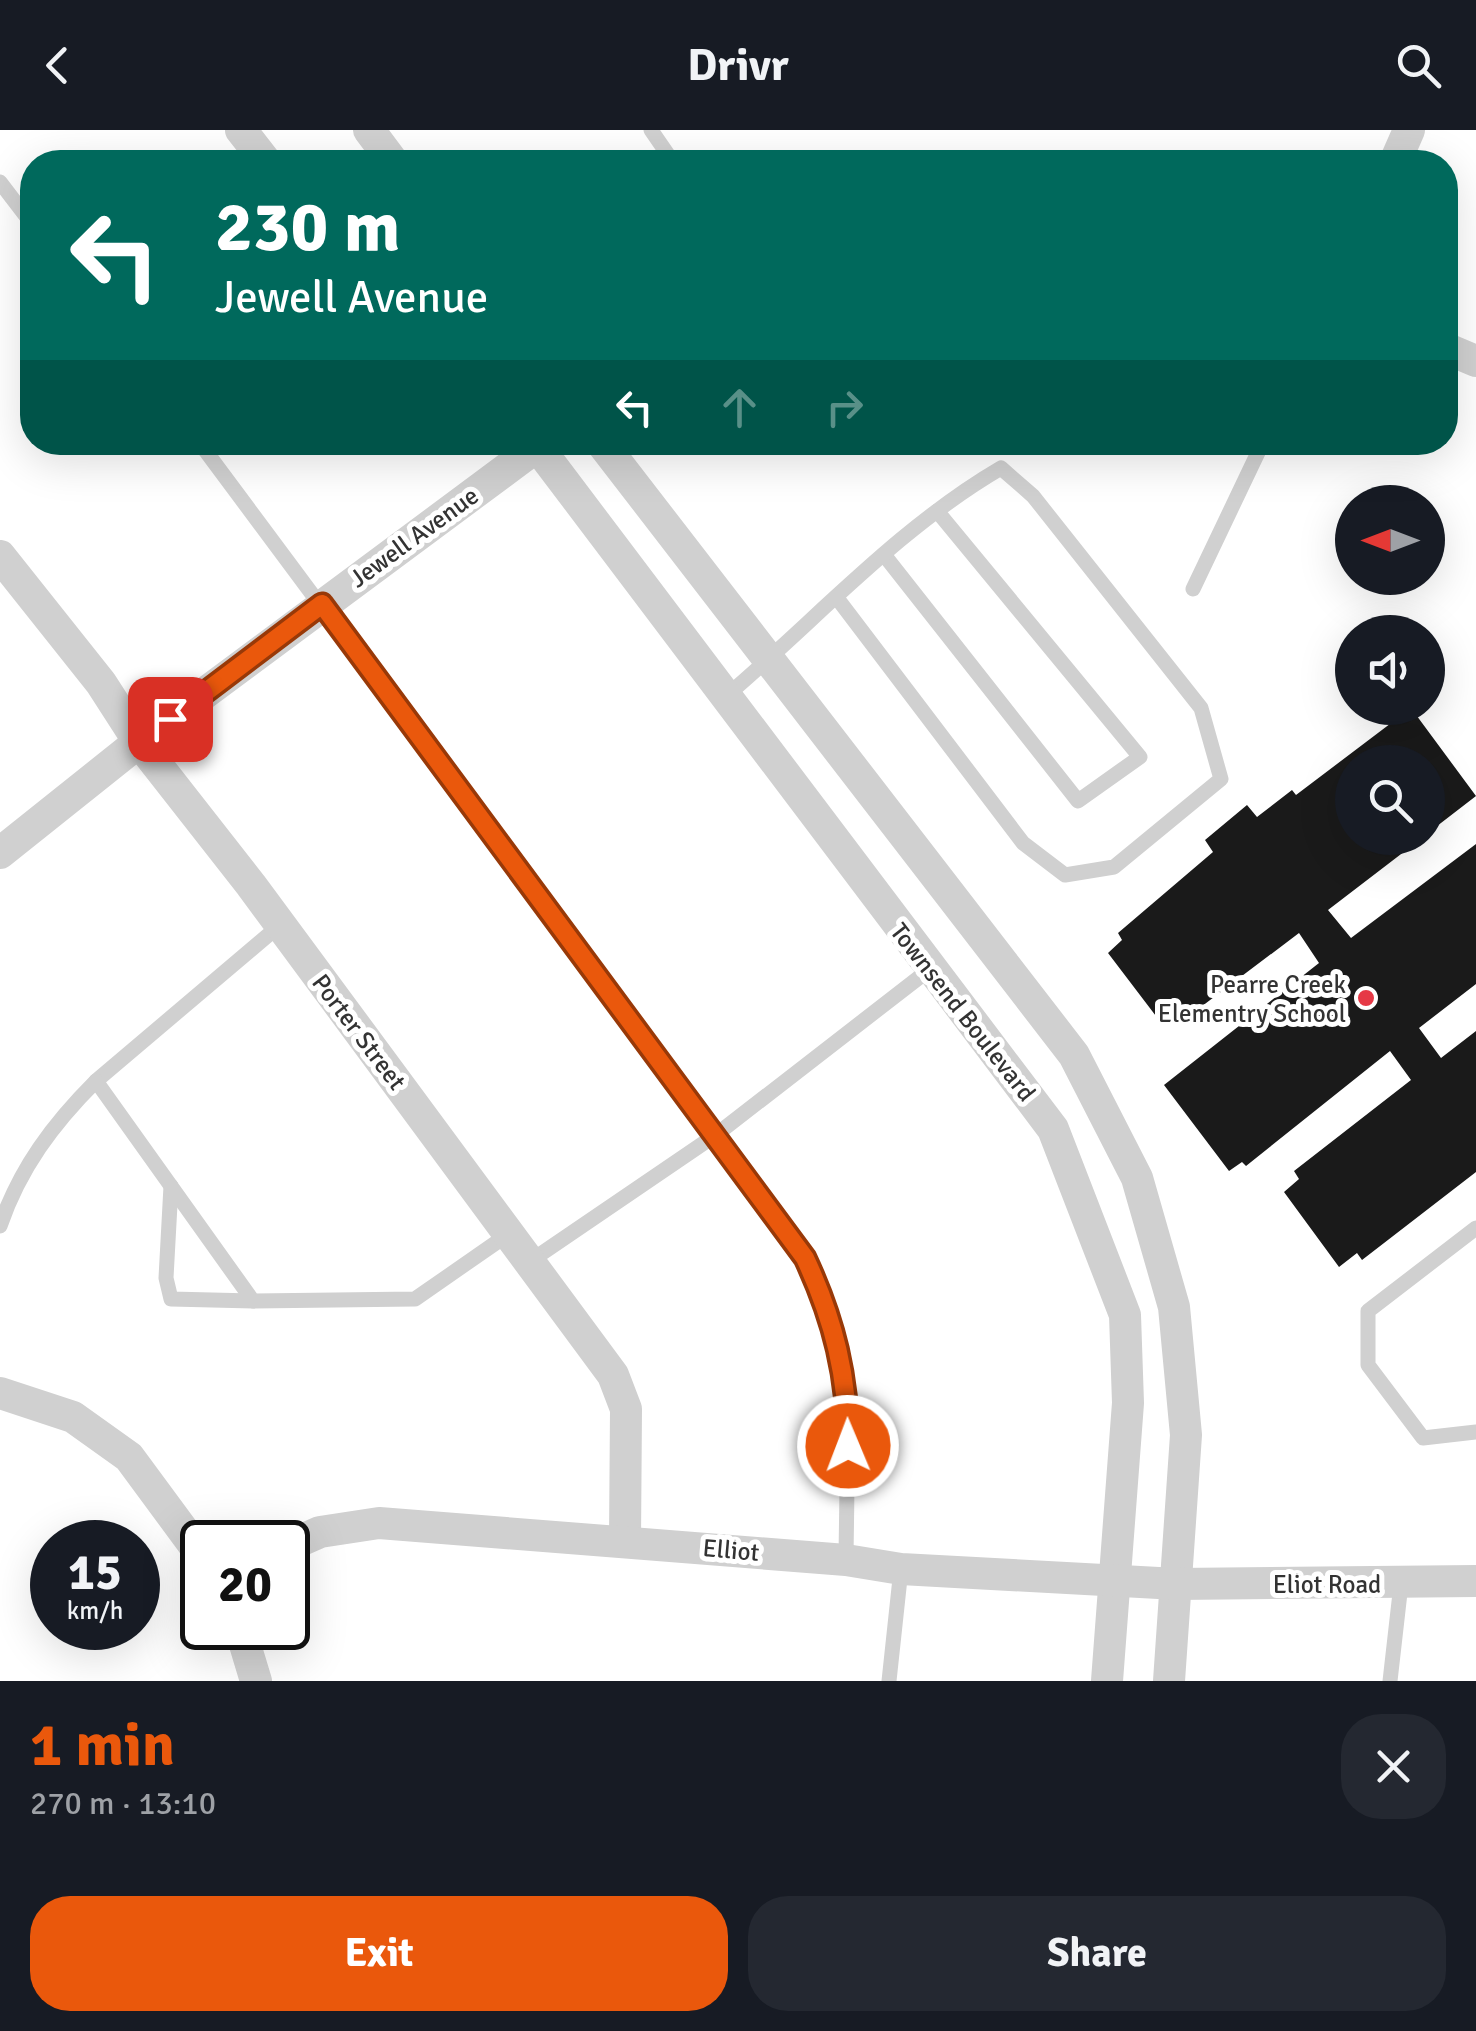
<!DOCTYPE html>
<meta charset="utf-8">
<style>
:root{--surface:#171b24;--page:#242831;--text:#f1f3f6;--muted:#9ea1a6;--accent:#ea580c}
body{margin:0;font-family:Signika,sans-serif;background:var(--page);color:var(--text);height:100vh;display:flex;flex-direction:column;font-size:38px;white-space:nowrap}
*{box-sizing:border-box;margin:0}
p{font-size:32px;color:var(--muted)}
.icon{flex:none;width:55px;height:55px;fill:none;stroke:currentColor;stroke-width:2;stroke-linecap:round;stroke-linejoin:round}
.map{position:relative;height:1551px;overflow:hidden}
.drawer{display:flex;flex-direction:column;background:var(--surface);flex:1}
.drawer>*{flex:none}
.hud{position:absolute;left:20px;top:20px;width:1438px;height:305px;border-radius:40px;box-shadow:0 10px 40px #0002;background:#00695c;color:#fff;overflow:hidden}
.needle{width:65px;rotate:270deg}
.tools{position:absolute;left:1335px;top:355px;display:grid;gap:20px}
.tools a{display:grid;place-items:center;width:110px;height:110px;border-radius:50%;background:var(--surface);box-shadow:0 10px 40px #0002;font-size:50px}
.speed{position:absolute;left:30px;top:1390px;display:flex;gap:20px;font-size:50px;font-weight:700;text-align:center}
.speed>*{display:grid;place-content:center;width:130px;height:130px;border-radius:50%;background:var(--surface);box-shadow:0 10px 40px #0002;line-height:1}
.speed small{font-size:25px;font-weight:400}
.speed .limit{border:5px solid #111;border-radius:15px;background:#fff;color:#111}
.pin{position:absolute;display:grid;place-items:center;width:85px;height:85px;color:#fff;margin:-42px;border-radius:20px;box-shadow:0 5px 15px #0006}
.me{position:absolute;width:110px;margin:-55px;rotate:359deg;stroke-linejoin:round;filter:drop-shadow(0 0 8px #0008)}
.turn{display:flex;align-items:center;gap:35px;height:210px;padding:0 30px;font-size:45px}
.turn .icon{width:130px;height:130px;stroke-width:2.5}
.turn b{display:block;font-size:70px;line-height:85px}
.lanes{display:flex;align-items:center;height:95px;padding:0 30px;background:#0003;justify-content:center;gap:50px;direction:ltr}
.lanes .off{opacity:.35}
.round{display:grid;place-items:center;flex:none;width:105px;height:105px;border-radius:40px;background:var(--page)}
.headline{display:flex;align-items:center;justify-content:space-between;height:170px;padding:0 30px}
h1{font-size:60px;font-weight:700;line-height:75px;color:var(--accent)}
.action{display:flex;gap:20px;margin-top:auto;padding:20px 30px}
.action a{flex:1;height:115px;border-radius:40px;background:var(--accent);color:#fff;font-size:40px;font-weight:700;line-height:115px;text-align:center}
.action a+a{background:var(--page);color:var(--text)}
header{display:flex;justify-content:space-between;align-items:center;height:130px;padding:0 30px;background:var(--surface);font-size:45px;font-weight:700}
.map>svg:first-child{display:block}
.building{fill:#1a1a1a}
.lines{fill:none;stroke-linecap:round;stroke-linejoin:round}
.lane{stroke:#d0d0d0;stroke-width:15}
.street{stroke:#d0d0d0;stroke-width:32}
.route-casing{stroke:#983908;stroke-width:25}
.route{stroke:#ea580c;stroke-width:18}
.poi-dot{fill:#e63946;stroke:#fff;stroke-width:4}
.labels{text-anchor:middle;dominant-baseline:central;stroke-width:10;stroke-linejoin:round;paint-order:stroke}
.street-label{font-size:25px;fill:#333;stroke:#fff}
.poi-label{font-size:25px;fill:#333;stroke:#fff;text-anchor:end}
</style>
<header><svg class="icon" aria-label="back" viewBox="0 0 24 24"><path d="M15 5l-7 7 7 7"/></svg>Drivr<svg class="icon" aria-label="search" viewBox="0 0 24 24"><circle cx="10" cy="10" r="6"/><path d="M15 15l6 6"/></svg></header>
<div class="map">
<svg width="1476" height="1551" viewBox="0 0 1476 1551">
<rect width="100%" height="100%" fill="#fff"/>
<path class="building" d="M1411 578 1476 666 1428 703V632H1352V708H1422L1328 780 1351 808 1476 714V854L1419 898 1441 928 1476 901V1042L1362 1130 1357 1123 1339 1137 1284 1062 1299 1049 1294 1041 1411 950 1390 921 1246 1036 1242 1032 1229 1041 1164 955 1319 833 1299 803 1185 889 1180 882 1162 894 1108 823 1122 810 1118 803 1213 722 1205 710 1247 675 1257 687 1292 660 1296 665Z"/>
<g class="lines">
<g class="lane">
<path d="M651 0 673 32"/>
<path d="M0 52 32 94"/>
<path d="M199 312 805 1127C855 1236 847 1313 846 1430"/>
<path d="M885 426 1078 671 1140 627 937 381"/>
<path d="M1193 459 1263 312"/>
<path d="M724 568C815 491 898 398 1001 338L1033 366 1201 578 1221 649 1114 737 1065 745 1023 713 837 468"/>
<path d="M96 951 280 795"/>
<path d="M171 1056 166 1148 171 1169 253 1171"/>
<path d="M0 1096C20 1038 53 994 96 951L253 1171 415 1169 510 1103"/>
<path d="M1476 1098 1368 1181V1235L1423 1308 1476 1302"/>
<path d="M532 1130 717 1004 930 839"/>
<path d="M889 1551 901 1439"/>
<path d="M1390 1551 1401 1454"/>
</g>
<g class="street">
<path d="M241 0 266 32"/>
<path d="M369 0 393 32"/>
<path d="M1395 32 1409 0"/>
<path d="M1445 218 1476 231"/>
<path d="M534 312 1053 999 1125 1185 1128 1273 1107 1551"/>
<path d="M601 312 1074 925 1137 1048 1174 1177 1186 1305 1169 1551"/>
<path d="M0 426 101 553 139 612 251 755 613 1245 626 1279 625 1412"/>
<path d="M0 723 139 612 543 312"/>
<path d="M0 1263 73 1287 129 1327 202 1426"/>
<path d="M288 1416 320 1402 379 1393 846 1430 901 1439 1177 1454 1476 1451"/>
<path d="M240 1498 256 1551"/>
</g>
</g>
<g class="lines">
<defs>
<path id="route" d="M170 589 322 474 805 1128C834 1190 848 1247 848 1316"/>
</defs>
<use href="#route" class="route-casing"/>
<use href="#route" class="route"/>
</g>
<circle class="poi-dot" cx="1366" cy="868" r="10"/>
<g class="labels">
<g class="street-label">
<text transform="translate(414 407) rotate(-36)">Jewell Avenue</text>
<text transform="translate(963 882) rotate(52)">Townsend Boulevard</text>
<text transform="translate(359 902) rotate(53)">Porter Street</text>
<text transform="translate(731 1420) rotate(5)">Elliot</text>
<text x="1327" y="1454">Eliot Road</text>
</g>
<g class="poi-label">
<text x="1346" y="854">Pearre Creek<tspan x="1346" dy="29">Elementry School</tspan></text>
</g>
</g>
</svg>
<div class="tools">
<a><svg class="needle" viewBox="-14 -14 28 28"><path d="M0-13l5 13h-10z" fill="#e53935"/><path d="M0 13l5-13h-10z" fill="#9ea1a6"/></svg></a>
<a><svg class="icon" aria-label="sound" viewBox="0 0 24 24"><path d="M4 9h4l5-4v14l-5-4H4zM17 9q2 3 0 6"/></svg></a>
<a><svg class="icon" aria-label="search" viewBox="0 0 24 24"><circle cx="10" cy="10" r="6"/><path d="M15 15l6 6"/></svg></a>
</div>
<div class="speed"><div>15<small>km/h</small></div><div class="limit">20</div></div>
<div class="pin" style="left:170px;top:589px;background:#d93025"><svg class="icon" aria-label="arrive" viewBox="0 0 24 24"><path d="M6 21V4h12l-3 4 3 4H6"/></svg></div>
<svg class="me" style="left:848px;top:1316px" viewBox="-20 -20 40 40"><circle r="17" fill="#ea580c" stroke="#fff" stroke-width="3"/><path d="M0-11L8 9 0 5-8 9z" fill="#fff"/></svg>
<div class="hud">
<div class="turn"><svg class="icon" aria-label="left" viewBox="0 0 24 24"><path d="M17 20v-9H6M10 6l-5 5 5 5"/></svg><div><b>230 m</b>Jewell Avenue</div></div>
<div class="lanes"><svg class="icon" aria-label="left" viewBox="0 0 24 24"><path d="M17 20v-9H6M10 6l-5 5 5 5"/></svg><svg class="icon off" aria-label="ahead" viewBox="0 0 24 24"><path d="M12 20V5M6 11l6-6 6 6"/></svg><svg class="icon off" aria-label="right" viewBox="0 0 24 24"><path d="M7 20v-9h11M14 6l5 5-5 5"/></svg></div>
</div>
</div>
<section class="drawer">
<div class="headline"><div><h1>1 min</h1><p>270 m · 13:10</p></div><a class="round"><svg class="icon" aria-label="close" viewBox="0 0 24 24"><path d="M6 6l12 12M18 6L6 18"/></svg></a></div>
<div class="action"><a>Exit</a><a>Share</a></div>
</section>
